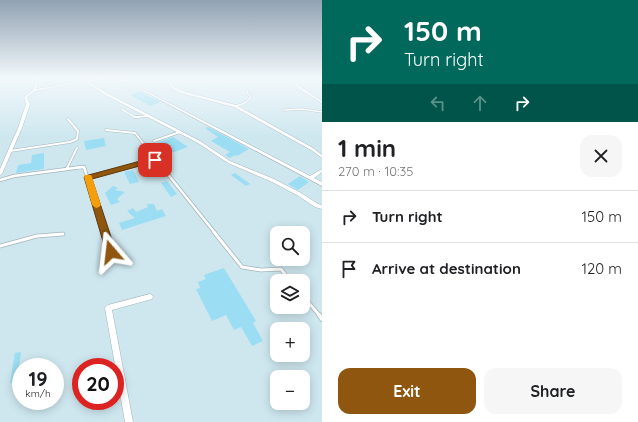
<!DOCTYPE html>
<meta charset="utf-8">
<style>
:root{--surface:#fff;--page:#f6f6f6;--text:#202124;--muted:#757577;--line:#e0e0e0;--accent:#8f5610}
body{margin:0;font-family:Quicksand,sans-serif;background:var(--page);color:var(--text);height:100vh;display:flex;flex-direction:column;font-size:15px;white-space:nowrap}
*{box-sizing:border-box;margin:0}
p{font-size:13px;color:var(--muted)}
.icon{flex:none;width:22px;height:22px;fill:none;stroke:currentColor;stroke-width:2;stroke-linecap:round;stroke-linejoin:round}
.map{position:relative;flex:1;overflow:hidden}
.sheet{display:flex;flex-direction:column;background:var(--surface);width:316px}
.sheet>*{flex:none}
.top-card{background:#00695c;color:#fff;overflow:hidden}
.fabs{position:absolute;left:270px;top:226px;display:grid;gap:8px}
.fabs a{display:grid;place-items:center;width:40px;height:40px;border-radius:8px;background:var(--surface);box-shadow:0 2px 10px #0003;font-size:20px}
.speed{position:absolute;left:12px;top:358px;display:flex;gap:8px;font-size:20px;font-weight:700;text-align:center}
.speed>*{display:grid;place-content:center;width:52px;height:52px;border-radius:50%;background:var(--surface);box-shadow:0 2px 10px #0003;line-height:1}
.speed small{font-size:10px;font-weight:400}
.speed .limit{border:6px solid #d22;background:#fff;color:#111}
.pin{position:absolute;display:grid;place-items:center;width:34px;height:34px;color:#fff;margin:-17px;border-radius:8px;box-shadow:0 2px 6px #0006}
.me{position:absolute;width:44px;margin:-22px;rotate:343deg;stroke-linejoin:round;filter:drop-shadow(0 0 3px #0008)}
.turn{display:flex;align-items:center;gap:14px;height:84px;padding:0 16px;font-size:18px}
.turn .icon{width:52px;height:52px;stroke-width:2.5}
.turn b{display:block;font-size:28px;line-height:34px}
.lanes{display:flex;align-items:center;height:38px;padding:0 16px;background:#0003;justify-content:center;gap:20px;direction:ltr}
.lanes .off{opacity:.35}
.round{display:grid;place-items:center;flex:none;width:42px;height:42px;border-radius:12px;background:var(--page)}
.summary{display:flex;align-items:center;justify-content:space-between;height:68px;padding:0 16px}
h1{font-size:24px;font-weight:700;line-height:30px}
.primary-button{display:flex;gap:8px;margin-top:auto;padding:8px 16px}
.primary-button a{flex:1;height:46px;border-radius:12px;background:var(--accent);color:#fff;font-size:16px;font-weight:700;line-height:46px;text-align:center}
.primary-button a+a{background:var(--page);color:var(--text)}
ul{padding:0;list-style:none}
li{display:flex;align-items:center;gap:12px;height:52px;padding:0 16px;border-top:1px solid var(--line)}
li div{flex:1}
li b{display:block;font-size:15px}
li em{font-style:normal}
main{display:flex;flex:1;min-height:0}
.map>svg:first-child{display:block}
.built{fill:#cee7ef;fill-rule:evenodd}
.building{fill:#9bddf3}
.lines{fill:none;stroke-linecap:round;stroke-linejoin:round}
.lane-far4-casing{stroke:#a5b4ba;stroke-width:2.5}
.lane-far3-casing{stroke:#a5b4ba;stroke-width:3}
.lane-far2-casing{stroke:#a5b4ba;stroke-width:4}
.lane-far1-casing{stroke:#a5b4ba;stroke-width:4.5}
.lane-casing{stroke:#a5b4ba;stroke-width:5.5}
.street-casing{stroke:#a5b4ba;stroke-width:1}
.lane-far4{stroke:#fff;stroke-width:1.5}
.lane-far3{stroke:#fff;stroke-width:2}
.lane-far2{stroke:#fff;stroke-width:2.5}
.lane-far1{stroke:#fff;stroke-width:3}
.lane{stroke:#fff;stroke-width:4}
.street{fill:#fff;fill-rule:evenodd}
.route{fill:#8f5610;stroke:#5d380a}
.slow{fill:#f59e0b}
</style>
<main>
<div class="map">
<svg width="322" height="422" viewBox="0 0 322 422">
<rect width="100%" height="100%" fill="#e1f0f6"/>
<path class="built" d="M0 78H322V422H0ZM277 233H303V259H277ZM277 281H303V307H277ZM277 329H303V355H277ZM21 367H55V401H21ZM81 367H115V401H81ZM277 377H303V403H277Z"/>
<g class="building">
<path d="M140 91 153 98 161 102 150 106 130 95Z"/>
<path d="M208 127 225 136 249 149 237 156 235 155 230 158 225 155 230 152 211 141 218 137 205 128Z"/>
<path d="M173 137 188 147 163 156 158 152 154 153 156 149 151 145Z"/>
<path d="M104 138 106 146 86 150 84 141Z"/>
<path d="M44 153V169L16 173 18 165 31 163 32 155Z"/>
<path d="M133 170 139 182 130 184 124 172Z"/>
<path d="M235 173 250 184 246 186 231 175Z"/>
<path d="M300 176 309 182 298 190 288 184Z"/>
<path d="M167 181 177 194 171 197 161 183Z"/>
<path d="M113 186 118 188 115 190 125 192 117 199 120 202 111 205 105 193Z"/>
<path d="M147 204H154L157 211 162 209 166 216 122 230 119 223 135 218 127 211 133 208 136 212 148 207Z"/>
<path d="M224 268 256 321 253 323 263 341 252 346 241 327 234 330 226 315 212 321 196 289 200 288 198 282 206 279 204 275Z"/>
<path d="M21 352 17 383H10L15 353Z"/>
</g>
<g class="lines">
<defs>
<g id="lane-far4">
<path d="M214 84 225 78"/>
<path d="M235 106C242 105 247 103 251 97L247 93 248 90"/>
<path d="M121 109 135 117 149 116"/>
<path d="M284 110 302 109 322 112"/>
</g>
<g id="lane-far3">
<path d="M134 117H139"/>
<path d="M106 130 135 133 163 168"/>
<path d="M154 141 180 132"/>
<path d="M10 151 70 142 77 139 78 131 68 119"/>
<path d="M67 168 77 148"/>
<path d="M74 168 84 167V168"/>
<path d="M122 168 155 160"/>
</g>
<g id="lane-far2">
<path d="M84 167 105 233"/>
<path d="M162 167 215 233"/>
<path d="M67 169 68 167"/>
<path d="M88 177 126 167"/>
<path d="M0 180 14 176 82 167"/>
</g>
<g id="lane-far1">
<path d="M105 232 111 252"/>
<path d="M214 232 242 267 261 270 281 269 290 281"/>
<path d="M0 246 37 236 63 234"/>
<path d="M303 296 320 316"/>
</g>
<path id="lane" d="M319 315 322 319"/>
<g id="street">
<path d="M37 78H39L36 89 84 81 82 78H84L87 80 108 78 107 79 89 82 107 93 200 141 230 161 274 179 301 193 318 204 322 205V209L315 207 297 195 270 181 228 163 198 143 105 95 86 82 35 91 27 97 30 104 22 128 2 174 0 175V169L18 128 26 104 24 97 33 90Z"/>
<path d="M119 78H121L310 176 322 169V172L314 178 322 182V186Z"/>
<path d="M170 78H172L170 80 172 86 182 91 236 105 313 148 322 155V158L311 150 234 107 180 93 170 87 168 80Z"/>
<path d="M293 78H295V82L301 87 322 101V103L299 89 293 82Z"/>
<path d="M150 294 152 295 153 297 152 299 112 310 133 422H125L105 308 106 306 108 305Z"/>
</g>
</defs>
<use href="#lane-far4" class="lane-far4-casing"/>
<use href="#lane-far3" class="lane-far3-casing"/>
<use href="#lane-far2" class="lane-far2-casing"/>
<use href="#lane-far1" class="lane-far1-casing"/>
<use href="#lane" class="lane-casing"/>
<use href="#street" class="street-casing"/>
<use href="#lane-far4" class="lane-far4"/>
<use href="#lane-far3" class="lane-far3"/>
<use href="#lane-far2" class="lane-far2"/>
<use href="#lane-far1" class="lane-far1"/>
<use href="#lane" class="lane"/>
<use href="#street" class="street"/>
</g>
<linearGradient id="sky" x2="0" y2="1"><stop stop-color="#91a2b2"/><stop offset="0.57" stop-color="#f2f8fb"/><stop offset="1" stop-color="#f2f8fb" stop-opacity="0"/></linearGradient>
<rect width="322" height="137" fill="url(#sky)"/>
<path class="route" d="M155 157 158 158V161L92 179 116 252 115 255 111 256 107 255 84 177 85 176Z"/>
<path class="slow" d="M85 175H91L92 177 101 205 99 207 96 208 92 205 84 177Z"/>
</svg>
<div class="fabs">
<a><svg class="icon" aria-label="search" viewBox="0 0 24 24"><circle cx="10" cy="10" r="6"/><path d="M15 15l6 6"/></svg></a>
<a><svg class="icon" aria-label="layers" viewBox="0 0 24 24"><path d="M12 4l9 5-9 5-9-5zM3 14l9 5 9-5"/></svg></a>
<a>+</a>
<a>−</a>
</div>
<div class="speed"><div>19<small>km/h</small></div><div class="limit">20</div></div>
<div class="pin" style="left:155px;top:160px;background:#d93025"><svg class="icon" aria-label="arrive" viewBox="0 0 24 24"><path d="M6 21V4h12l-3 4 3 4H6"/></svg></div>
<svg class="me" style="left:111px;top:252px" viewBox="-20 -20 40 40"><path d="M0-17L14 15 0 8-14 15z" fill="#8f5610" stroke="#fff" stroke-width="4"/></svg>
</div>
<section class="sheet">
<div class="top-card">
<div class="turn"><svg class="icon" aria-label="right" viewBox="0 0 24 24"><path d="M7 20v-9h11M14 6l5 5-5 5"/></svg><div><b>150 m</b>Turn right</div></div>
<div class="lanes"><svg class="icon off" aria-label="left" viewBox="0 0 24 24"><path d="M17 20v-9H6M10 6l-5 5 5 5"/></svg><svg class="icon off" aria-label="ahead" viewBox="0 0 24 24"><path d="M12 20V5M6 11l6-6 6 6"/></svg><svg class="icon" aria-label="right" viewBox="0 0 24 24"><path d="M7 20v-9h11M14 6l5 5-5 5"/></svg></div>
</div>
<div class="summary"><div><h1>1 min</h1><p>270 m · 10:35</p></div><a class="round"><svg class="icon" aria-label="close" viewBox="0 0 24 24"><path d="M6 6l12 12M18 6L6 18"/></svg></a></div>
<ul>
<li><svg class="icon" aria-label="right" viewBox="0 0 24 24"><path d="M7 20v-9h11M14 6l5 5-5 5"/></svg><div><b>Turn right</b></div><em>150 m</em></li>
<li><svg class="icon" aria-label="arrive" viewBox="0 0 24 24"><path d="M6 21V4h12l-3 4 3 4H6"/></svg><div><b>Arrive at destination</b></div><em>120 m</em></li>
</ul>
<div class="primary-button"><a>Exit</a><a>Share</a></div>
</section>
</main>
